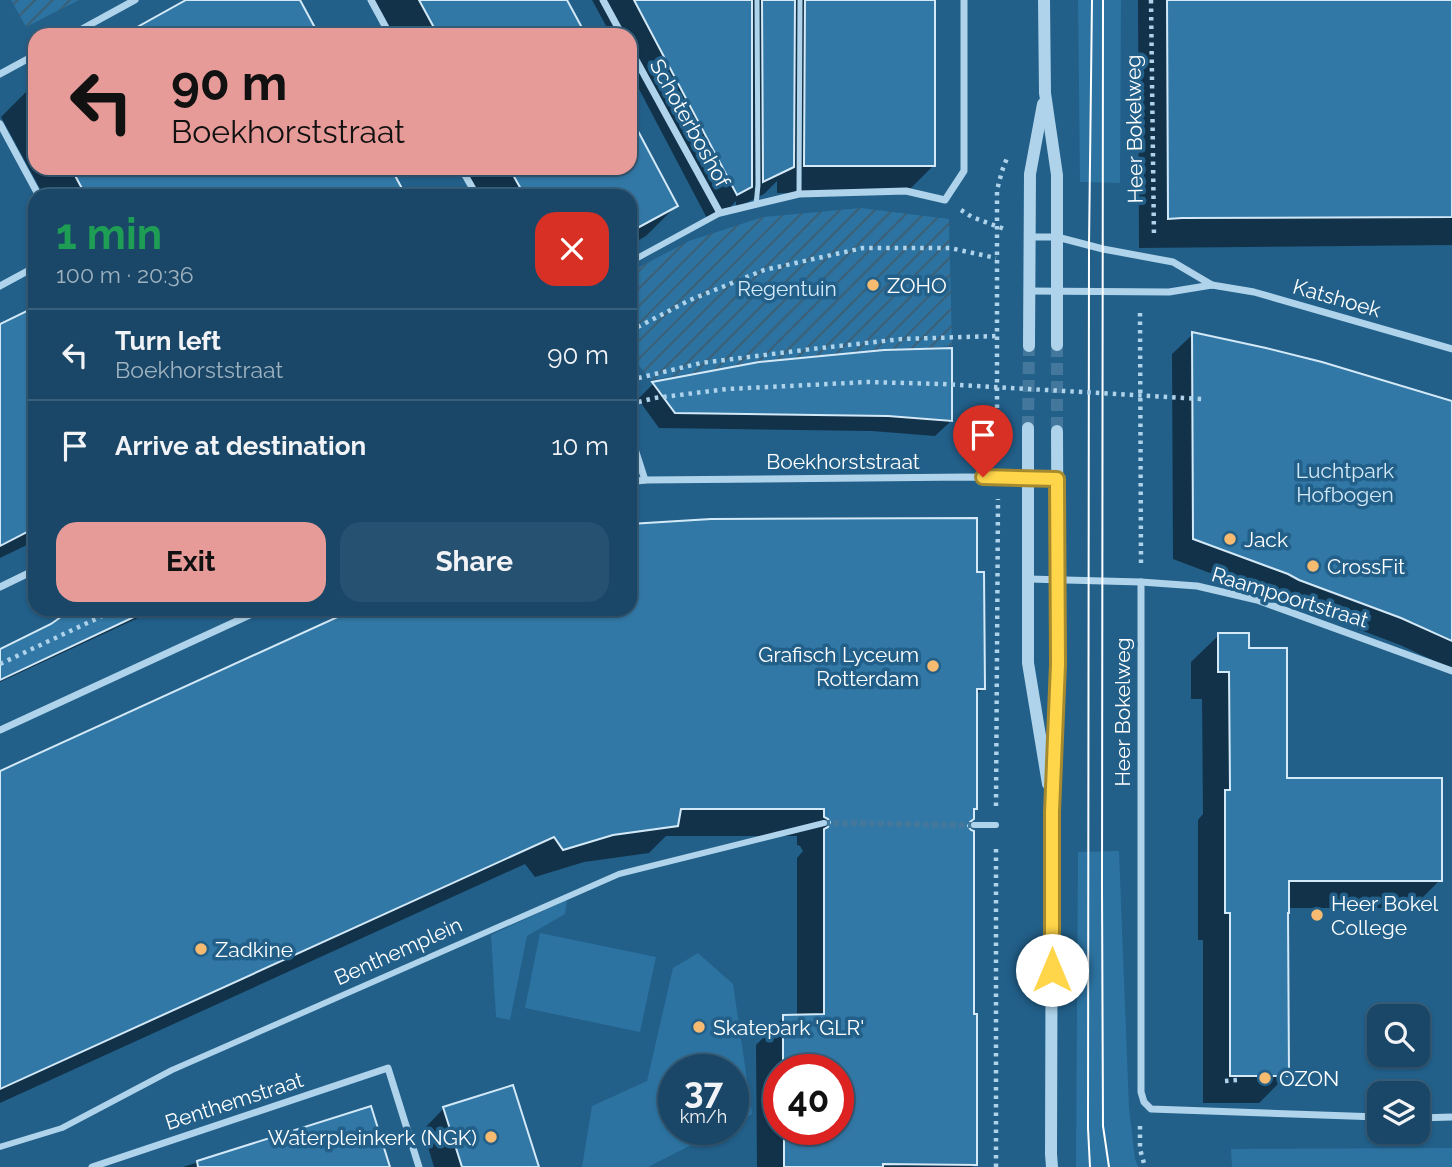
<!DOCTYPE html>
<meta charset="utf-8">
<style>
:root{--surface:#1a4767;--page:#275170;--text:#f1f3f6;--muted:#9fb2c0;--line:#385f7b;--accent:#e69b98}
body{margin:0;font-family:Raleway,sans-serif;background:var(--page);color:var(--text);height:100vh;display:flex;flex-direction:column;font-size:26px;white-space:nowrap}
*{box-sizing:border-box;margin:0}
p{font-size:23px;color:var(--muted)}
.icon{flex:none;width:38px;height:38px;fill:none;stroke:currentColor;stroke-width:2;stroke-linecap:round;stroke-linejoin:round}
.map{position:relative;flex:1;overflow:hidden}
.drawer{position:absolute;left:28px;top:189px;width:609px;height:427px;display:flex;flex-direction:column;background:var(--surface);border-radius:21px;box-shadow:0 2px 5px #0004,0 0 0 2px var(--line)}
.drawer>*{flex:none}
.banner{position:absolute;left:28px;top:28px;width:609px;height:147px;border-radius:21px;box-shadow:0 2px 5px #0004,0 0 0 2px var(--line);background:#e69b98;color:#111;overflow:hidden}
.controls{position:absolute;left:1367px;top:1004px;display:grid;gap:14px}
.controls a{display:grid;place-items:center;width:63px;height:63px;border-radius:14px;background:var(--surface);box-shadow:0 2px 5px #0004,0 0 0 2px var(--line);font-size:35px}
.speed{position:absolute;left:658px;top:1054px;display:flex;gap:14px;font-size:35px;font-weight:700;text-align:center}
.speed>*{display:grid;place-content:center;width:91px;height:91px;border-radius:50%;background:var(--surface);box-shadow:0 2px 5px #0004,0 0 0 2px var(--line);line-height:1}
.speed small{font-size:18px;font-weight:400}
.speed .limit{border:10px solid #d22;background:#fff;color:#111}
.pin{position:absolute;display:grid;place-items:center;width:60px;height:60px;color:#fff;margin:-72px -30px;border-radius:50% 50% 50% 0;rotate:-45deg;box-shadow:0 0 7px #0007}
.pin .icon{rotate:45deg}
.me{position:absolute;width:77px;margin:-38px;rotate:0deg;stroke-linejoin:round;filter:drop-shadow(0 0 5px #0008)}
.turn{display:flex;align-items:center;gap:24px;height:147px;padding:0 28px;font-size:32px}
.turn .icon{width:91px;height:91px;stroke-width:2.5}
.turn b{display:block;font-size:49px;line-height:60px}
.round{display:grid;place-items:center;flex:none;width:74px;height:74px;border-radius:21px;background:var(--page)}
.summary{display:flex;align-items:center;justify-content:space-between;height:119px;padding:0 28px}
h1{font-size:42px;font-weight:700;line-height:52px;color:#1e9e55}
.button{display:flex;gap:14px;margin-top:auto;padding:14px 28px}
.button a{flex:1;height:80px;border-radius:21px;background:var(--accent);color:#111;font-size:28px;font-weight:700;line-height:80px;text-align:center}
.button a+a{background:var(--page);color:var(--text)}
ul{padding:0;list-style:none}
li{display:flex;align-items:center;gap:21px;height:91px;padding:0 28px;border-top:2px solid var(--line)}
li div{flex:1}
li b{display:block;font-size:26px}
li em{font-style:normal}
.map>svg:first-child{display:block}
.grass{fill:#2c73a1}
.garden{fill:url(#garden-furrows)}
.shadow{fill:#0007;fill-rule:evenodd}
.building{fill:#3278a6;stroke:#d3e9f8;stroke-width:2}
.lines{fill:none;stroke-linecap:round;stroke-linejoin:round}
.pedestrian-tunnel{stroke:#43779b;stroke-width:6;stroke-dasharray:6 3;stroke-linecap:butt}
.tertiary-tunnel{stroke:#43779b;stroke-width:12;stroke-dasharray:12 6;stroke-linecap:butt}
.path{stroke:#aed3ea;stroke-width:4.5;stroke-dasharray:3.5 5;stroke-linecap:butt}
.service{stroke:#aed3ea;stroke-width:5}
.pedestrian{stroke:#aed3ea;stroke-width:6}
.minor{stroke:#aed3ea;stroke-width:7}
.tertiary{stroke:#aed3ea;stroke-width:12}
.tram{stroke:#fff;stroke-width:2}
.path-bridge{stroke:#aed3ea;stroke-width:4.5;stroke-dasharray:3.5 5;stroke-linecap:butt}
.route-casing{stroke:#a68a30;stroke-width:18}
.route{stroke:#ffd54a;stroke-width:12}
.poi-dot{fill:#f6bb71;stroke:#225f89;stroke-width:2.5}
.labels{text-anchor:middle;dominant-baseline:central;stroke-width:7;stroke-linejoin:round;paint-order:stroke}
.street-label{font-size:21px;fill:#fff;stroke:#225f89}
.poi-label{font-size:21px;fill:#fff;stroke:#225f89;text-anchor:start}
.park-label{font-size:21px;fill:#d3e9f8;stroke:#225f89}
</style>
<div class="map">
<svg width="1452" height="1167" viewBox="0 0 1452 1167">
<defs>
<pattern id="garden-furrows" width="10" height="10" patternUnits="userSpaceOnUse" patternTransform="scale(1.75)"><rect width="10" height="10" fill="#2c73a1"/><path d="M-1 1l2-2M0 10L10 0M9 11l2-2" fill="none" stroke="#3f5c6e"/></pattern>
</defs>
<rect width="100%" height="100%" fill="#225f89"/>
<g class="grass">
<path d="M1078 0H1121L1120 183 1080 182Z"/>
<path d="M1119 851 1129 1108 1135 1159 1138 1167H1076L1078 852Z"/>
<path d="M567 900 565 914 527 936 510 1020 496 1017 491 935Z"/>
<path d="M540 933 656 957 640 1032 525 1008Z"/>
<path d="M698 953 733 984 752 1114 733 1124V1069H674V1129H723L648 1167H582L592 1106 647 1081 673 968Z"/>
<path d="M1452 1148V1167H1232L1231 1149Z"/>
</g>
<g class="garden">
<path d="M11 0H79L26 27Z"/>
<path d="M861 208 949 219 952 346C851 353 751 363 651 380L630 355V272L689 241 763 217Z"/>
</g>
<g class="shadow">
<path d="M373 0H565L584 35H392Z"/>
<path d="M592 0H933L934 165 906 193H777V181L764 194 736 208V201L723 215 709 222 630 72V35H611Z"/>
<path d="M1138 0H1452V245L1139 248Z"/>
<path d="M35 86V168H389L404 196H44L1 117 29 89Z"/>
<path d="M630 120 676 206 646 236 630 245V196H478L463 168H630Z"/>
<path d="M35 309V541L0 558V327Z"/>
<path d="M1193 334 1452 402V669L1400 645 1173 559 1172 354Z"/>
<path d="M759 363 951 421 935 436 872 431 659 428 638 399 653 384Z"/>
<path d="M630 526 975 574 983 688 975 696V809L972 812 967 823 976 1164 972 1167H757L756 1045 784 1017 797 1016V858L803 851 800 846 797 845V836H666L649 853 584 862 535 877 525 864 0 1103V773L359 609H630ZM779 1069H838V1129H779Z"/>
<path d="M89 609 147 610 140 617 0 682V649Z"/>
<path d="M1219 635 1247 650 1286 780 1440 880 1412 908H1287V1075L1259 1103H1203V940H1198V820L1203 814 1202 699H1191V662Z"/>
<path d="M370 1108 388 1167H183Z"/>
<path d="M444 1108 537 1167H434L423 1130Z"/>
</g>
<g class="building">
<path d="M186 0H300L319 35H123Z"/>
<path d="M419 0H567L586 35H438Z"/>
<path d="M634 0H752V187L737 195Z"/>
<path d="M762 0H795L794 167 763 182Z"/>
<path d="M805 0H935V166H804Z"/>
<path d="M1167 0H1452V217L1182 218 1168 219Z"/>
<path d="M630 116 678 206 630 232V196H525L509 168H630Z"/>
<path d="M71 168H391L406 196H86Z"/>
<path d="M35 307V528L0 546V324Z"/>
<path d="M1192 332 1266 348 1322 362 1452 401V641L1401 618 1299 580 1288 574 1193 539Z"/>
<path d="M952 348V421L888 416 675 413 652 382 759 362 884 350Z"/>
<path d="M977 518V572H984L985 689H977V809H974V819L970 822 968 826 971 830 974 831V1014H977V1165L883 1164V1167H784V1129H838V1069H783V1015L824 1014V829L828 827 830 822 828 819 824 817V809H681L678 826 613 835 563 850 554 837 0 1089V771L355 609H630V524L711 519Z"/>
<path d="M72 609H151L0 680V649L51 624Z"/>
<path d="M1218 633H1249V648H1287V778H1442V881H1289V913H1288L1289 1076H1230V913H1225V790H1230L1229 672H1218Z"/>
<path d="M513 1085 539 1167H462L443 1107Z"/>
<path d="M371 1106 390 1167H198L197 1161Z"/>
</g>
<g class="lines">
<path class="pedestrian-tunnel" d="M824 823 974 825"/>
<g class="tertiary-tunnel">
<path d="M1057 345V431"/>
<path d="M1028 428 1029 346"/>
</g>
<g class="path">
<path d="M1151 0 1154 237"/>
<path d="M961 210 972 217 1007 230"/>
<path d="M1140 313 1141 563"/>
<path d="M630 331 690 300 764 270 863 248H950L996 258"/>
<path d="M630 380 701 363 812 349 902 339 996 336"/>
<path d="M997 459V190L1002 171 1007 158"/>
<path d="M0 664 117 609"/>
<path d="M996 806 998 499"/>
<path d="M1225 1081 1237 1080V1076"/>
<path d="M1140 1126V1149L1145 1167"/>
<path d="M996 1167V846"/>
</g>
<g class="service">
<path d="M799 194 800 0"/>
<path d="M756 205 758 185 757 0"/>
</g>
<g class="pedestrian">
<path d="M630 262 720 213"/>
<path d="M974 825H996"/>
<path d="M0 1147 62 1128 172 1070 619 874 824 823"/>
</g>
<g class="minor">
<path d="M371 0 390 35"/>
<path d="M603 0 622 35"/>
<path d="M71 35 135 0"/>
<path d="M630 49 720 213 799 194 906 191 945 200 964 171V0"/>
<path d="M0 74 35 55"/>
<path d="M0 124 39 196"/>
<path d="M461 168 477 196"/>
<path d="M1029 237H1057L1103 249 1173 262 1212 285"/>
<path d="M0 286 35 267"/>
<path d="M1029 291 1169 292 1212 285 1254 292 1452 349"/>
<path d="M630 442 635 449 645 480"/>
<path d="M630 482 645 480 968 477 1057 479"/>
<path d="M1028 579 1141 582 1197 586 1257 600 1452 671"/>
<path d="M1141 582V1092L1144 1102 1151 1109 1379 1117"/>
<path d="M0 587 35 570"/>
<path d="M0 730 263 609"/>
<path d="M1418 1118 1452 1117"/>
<path d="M92 1167 388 1068 419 1167"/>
</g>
<g class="tertiary">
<path d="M1044 0 1045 93 1057 175V345"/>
<path d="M1029 346 1030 174 1043 104"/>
<path d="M1028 428V663L1048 784"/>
<path d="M1052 1167 1051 1154 1052 812 1058 664 1057 431"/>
</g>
<g class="tram">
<path d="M1103 0 1102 888 1103 1126 1109 1167"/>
<path d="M1090 1167 1088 1128 1089 245 1092 0"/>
</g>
<path class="path-bridge" d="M630 404 655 398 727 389 869 382 942 384 1203 399"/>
</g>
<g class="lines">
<defs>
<path id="route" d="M983 477 1057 479 1058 664 1052 812V970"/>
</defs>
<use href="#route" class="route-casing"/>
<use href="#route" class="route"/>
</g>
<g class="poi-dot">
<circle cx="873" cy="285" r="7"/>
<circle cx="1230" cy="539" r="7"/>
<circle cx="1313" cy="566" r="7"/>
<circle cx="933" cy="666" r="7"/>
<circle cx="1317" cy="915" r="7"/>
<circle cx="201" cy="949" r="7"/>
<circle cx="699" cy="1027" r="7"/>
<circle cx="1265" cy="1078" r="7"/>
<circle cx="491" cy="1137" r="7"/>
</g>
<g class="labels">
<g class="street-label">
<text transform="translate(690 123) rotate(61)">Schoterboshof</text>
<text transform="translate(1134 129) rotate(-91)">Heer Bokelweg</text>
<text transform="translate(1337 298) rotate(16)">Katshoek</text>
<text x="843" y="461">Boekhorststraat</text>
<text transform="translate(1290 597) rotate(17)">Raampoortstraat</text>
<text transform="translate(1122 712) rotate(-90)">Heer Bokelweg</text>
<text transform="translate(398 951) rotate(-24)">Benthemplein</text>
<text transform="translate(234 1101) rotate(-18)">Benthemstraat</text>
</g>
<g class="poi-label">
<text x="887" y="285">ZOHO</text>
<text x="1244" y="539">Jack</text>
<text x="1327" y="566">CrossFit</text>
<text x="919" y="654" text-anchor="end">Grafisch Lyceum<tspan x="919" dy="24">Rotterdam</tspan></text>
<text x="1331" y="903">Heer Bokel<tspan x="1331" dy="24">College</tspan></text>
<text x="215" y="949">Zadkine</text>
<text x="713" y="1027">Skatepark 'GLR'</text>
<text x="1279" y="1078">OZON</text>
<text x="477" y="1137" text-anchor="end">Waterpleinkerk (NGK)</text>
</g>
<g class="park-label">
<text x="787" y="288">Regentuin</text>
<text x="1345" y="470">Luchtpark<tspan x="1345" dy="24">Hofbogen</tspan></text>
</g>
</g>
</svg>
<div class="controls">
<a><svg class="icon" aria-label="search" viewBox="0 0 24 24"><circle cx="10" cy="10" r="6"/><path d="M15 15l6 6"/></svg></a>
<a><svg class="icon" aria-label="layers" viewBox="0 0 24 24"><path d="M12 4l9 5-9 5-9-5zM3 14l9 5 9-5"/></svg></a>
</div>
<div class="speed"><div>37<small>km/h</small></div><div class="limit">40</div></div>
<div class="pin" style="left:983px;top:477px;background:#d93025"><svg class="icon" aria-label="arrive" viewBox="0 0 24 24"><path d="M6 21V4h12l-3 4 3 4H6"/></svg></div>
<svg class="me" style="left:1052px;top:970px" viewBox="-20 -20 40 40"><circle r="19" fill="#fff"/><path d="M0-13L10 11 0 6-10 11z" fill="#ffd54a"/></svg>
<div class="banner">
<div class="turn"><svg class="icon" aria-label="left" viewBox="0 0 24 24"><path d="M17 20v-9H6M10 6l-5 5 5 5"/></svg><div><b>90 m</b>Boekhorststraat</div></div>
</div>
<section class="drawer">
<div class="summary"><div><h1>1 min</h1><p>100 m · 20:36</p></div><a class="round" style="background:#d93025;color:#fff"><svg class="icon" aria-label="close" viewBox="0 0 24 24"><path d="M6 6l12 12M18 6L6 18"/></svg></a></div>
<ul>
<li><svg class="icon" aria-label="left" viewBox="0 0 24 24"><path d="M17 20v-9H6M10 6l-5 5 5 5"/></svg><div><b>Turn left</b><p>Boekhorststraat</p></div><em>90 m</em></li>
<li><svg class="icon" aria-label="arrive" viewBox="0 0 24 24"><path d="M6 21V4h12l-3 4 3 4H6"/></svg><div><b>Arrive at destination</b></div><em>10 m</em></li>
</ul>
<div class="button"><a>Exit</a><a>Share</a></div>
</section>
</div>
